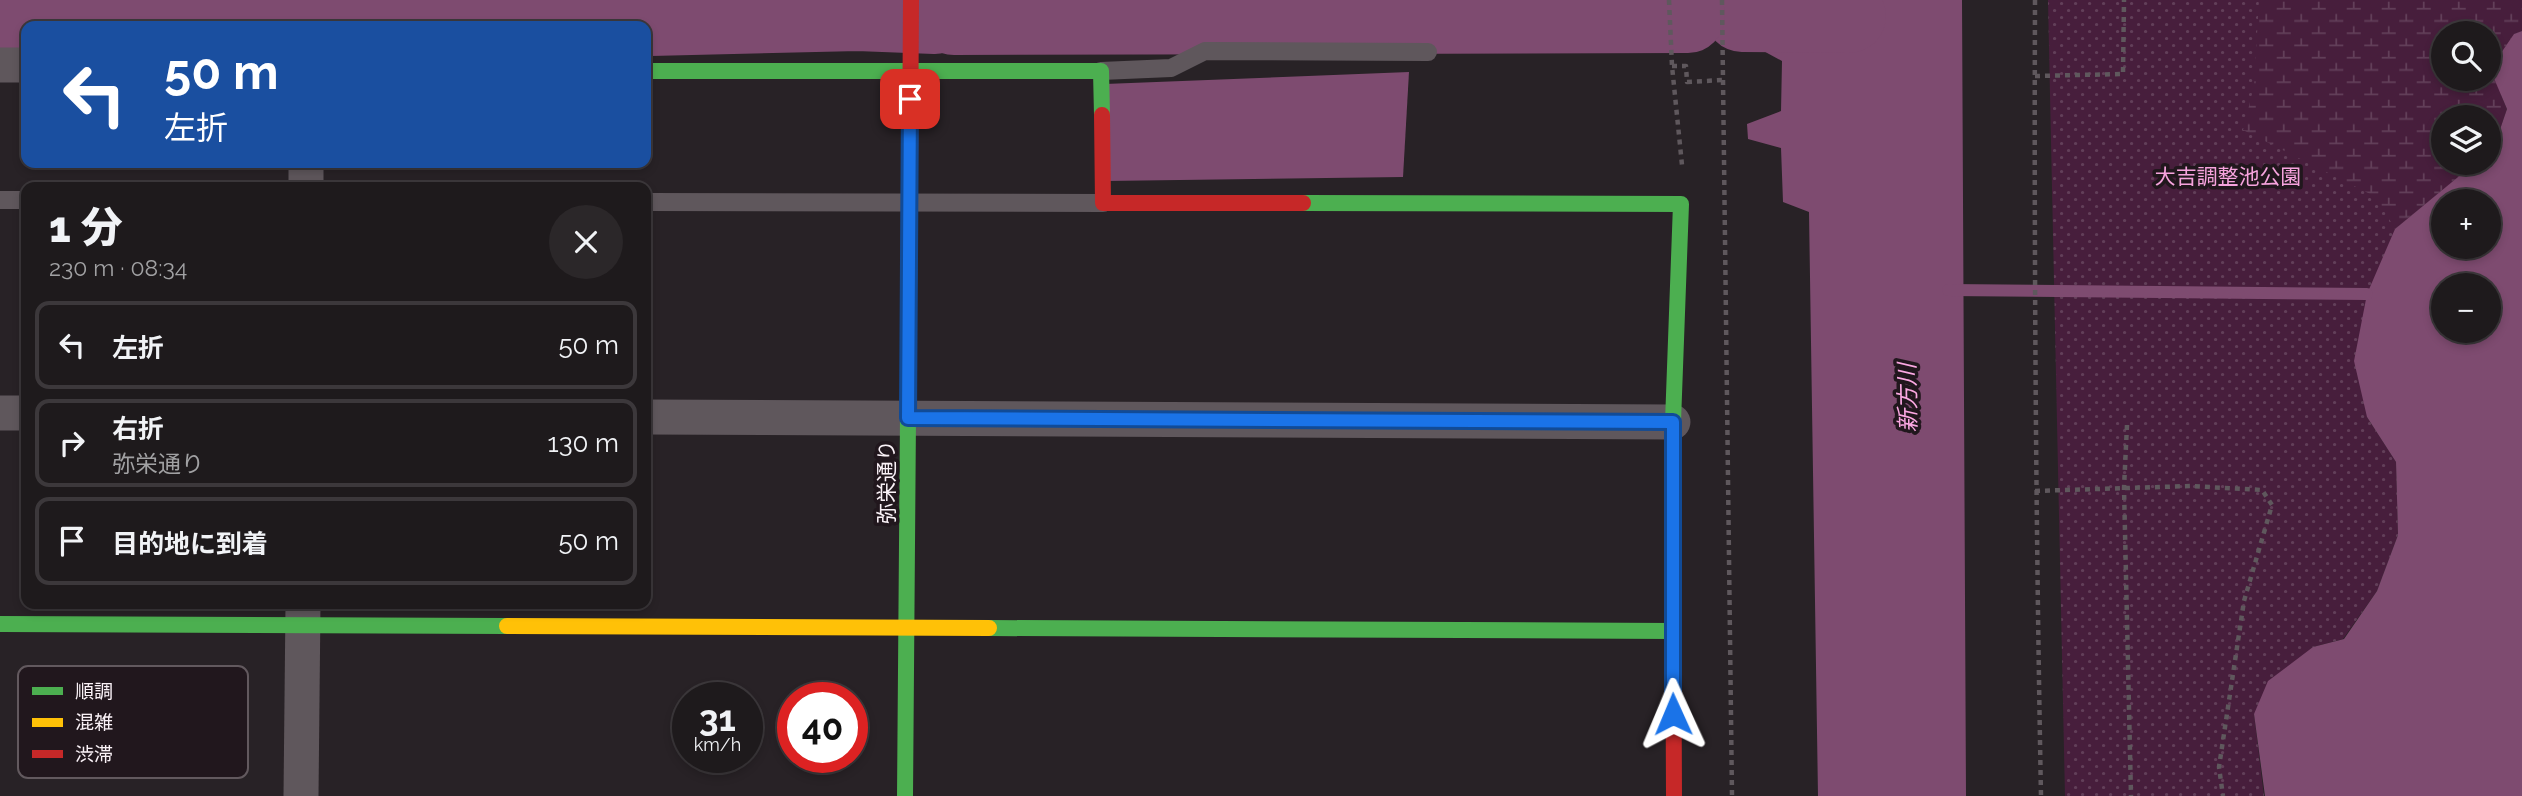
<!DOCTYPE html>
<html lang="ja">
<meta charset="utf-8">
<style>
:root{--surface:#1e1a1c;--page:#2b2729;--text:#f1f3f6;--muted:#a1a1a3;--line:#3c383b}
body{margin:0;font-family:Raleway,"Noto Sans JP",sans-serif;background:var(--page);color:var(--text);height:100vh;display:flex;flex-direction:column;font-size:26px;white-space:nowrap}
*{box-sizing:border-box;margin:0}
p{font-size:23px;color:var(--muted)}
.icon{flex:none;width:38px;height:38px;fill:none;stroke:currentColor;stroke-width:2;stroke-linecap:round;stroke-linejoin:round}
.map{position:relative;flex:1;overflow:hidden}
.sheet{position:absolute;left:21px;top:182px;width:630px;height:427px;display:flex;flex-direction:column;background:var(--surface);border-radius:14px;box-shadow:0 4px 10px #0003,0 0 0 2px var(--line)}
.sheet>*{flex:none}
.banner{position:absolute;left:21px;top:21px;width:630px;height:147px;border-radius:14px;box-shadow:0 4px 10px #0003,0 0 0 2px var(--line);background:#1a4fa0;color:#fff;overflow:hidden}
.controls{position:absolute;left:2431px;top:21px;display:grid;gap:14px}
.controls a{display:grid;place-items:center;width:70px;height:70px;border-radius:50%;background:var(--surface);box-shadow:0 4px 10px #0003,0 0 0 2px var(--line);font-size:35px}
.speed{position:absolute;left:672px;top:682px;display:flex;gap:14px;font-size:35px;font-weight:700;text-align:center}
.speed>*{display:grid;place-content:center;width:91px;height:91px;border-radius:50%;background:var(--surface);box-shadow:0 4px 10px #0003,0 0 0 2px var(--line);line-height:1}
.speed small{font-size:18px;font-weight:400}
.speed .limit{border:10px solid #d22;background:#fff;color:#111}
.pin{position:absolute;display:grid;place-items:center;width:60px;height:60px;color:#fff;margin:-30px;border-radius:14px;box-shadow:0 4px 10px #0006}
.me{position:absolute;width:77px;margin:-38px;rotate:359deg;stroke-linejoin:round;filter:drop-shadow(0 0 5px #0008)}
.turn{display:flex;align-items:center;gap:24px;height:147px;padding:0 28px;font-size:32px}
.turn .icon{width:91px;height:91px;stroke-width:2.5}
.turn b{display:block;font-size:49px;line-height:60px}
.round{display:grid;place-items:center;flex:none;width:74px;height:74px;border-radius:37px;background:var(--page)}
.overview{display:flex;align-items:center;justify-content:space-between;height:119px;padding:0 28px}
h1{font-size:42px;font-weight:800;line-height:52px}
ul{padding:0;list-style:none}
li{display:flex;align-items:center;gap:21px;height:88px;margin:0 14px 10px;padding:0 14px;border:4px solid var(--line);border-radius:14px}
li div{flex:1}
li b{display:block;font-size:26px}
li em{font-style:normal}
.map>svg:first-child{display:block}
.grass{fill:url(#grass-dots);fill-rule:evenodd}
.wetland{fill:url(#wetland-marsh);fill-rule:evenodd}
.water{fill:#7e4b70;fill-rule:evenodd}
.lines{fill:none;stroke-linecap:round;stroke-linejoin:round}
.stream{stroke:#7e4b70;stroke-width:12}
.river{stroke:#7e4b70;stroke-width:74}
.path{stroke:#5f585d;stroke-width:4.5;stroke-dasharray:5 5;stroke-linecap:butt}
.lane{stroke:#5f575c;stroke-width:18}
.street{stroke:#5f575c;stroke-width:35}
.fast{stroke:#4caf50;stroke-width:16}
.slow{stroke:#ffc107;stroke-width:16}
.jam{stroke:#c62828;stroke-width:16}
.route-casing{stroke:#114b97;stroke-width:18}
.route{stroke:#1a73e8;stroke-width:12}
.labels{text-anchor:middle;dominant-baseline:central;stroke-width:7;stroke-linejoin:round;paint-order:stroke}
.park-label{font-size:21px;fill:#f6a3dd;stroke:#21171d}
.street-label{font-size:21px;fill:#faf2f7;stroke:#21171d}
.water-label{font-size:23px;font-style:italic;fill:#fba8e2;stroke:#21171d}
.key{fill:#21171d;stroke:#62595e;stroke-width:2}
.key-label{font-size:19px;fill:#faf2f7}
</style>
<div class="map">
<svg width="2522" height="796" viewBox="0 0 2522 796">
<defs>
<pattern id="grass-dots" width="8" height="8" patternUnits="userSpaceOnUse" patternTransform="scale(1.75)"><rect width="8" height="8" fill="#471e3c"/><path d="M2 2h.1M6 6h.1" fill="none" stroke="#623f59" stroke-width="1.8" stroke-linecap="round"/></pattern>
<pattern id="wetland-marsh" width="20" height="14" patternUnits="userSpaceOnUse" patternTransform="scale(1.75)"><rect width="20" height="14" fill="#471e3c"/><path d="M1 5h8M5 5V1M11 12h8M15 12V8" fill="none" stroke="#623f59"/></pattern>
</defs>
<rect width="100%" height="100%" fill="#282226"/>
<path class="grass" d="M2048 0H2522V31L2514 34 2489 152 2488 117H2443V163H2475L2395 229 2367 417 2396 462 2398 535 2377 591 2343 639 2313 647 2254 714 2264 796H2065ZM2443 33H2488V79H2443Z"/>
<path class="wetland" d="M2259 0H2522V31L2514 34 2490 69 2507 109 2494 147 2489 152 2488 117H2443V163H2475L2395 229 2376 197 2243 130 2254 86ZM2443 33H2488V79H2443Z"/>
<g class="water">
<path d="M1747 0H1962L1966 796H1818L1809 212 1783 202 1781 148 1748 139 1747 124 1781 111 1782 61 1747 42Z"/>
<path d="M2522 31V796H2265L2254 714 2268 681 2313 647 2344 639 2377 591 2398 535 2396 462 2367 417 2354 361 2367 294 2395 229 2475 163H2488L2489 152 2494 147 2507 109 2490 69 2514 34ZM2443 201H2488V247H2443ZM2443 285H2488V331H2443Z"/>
<path d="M1409 72 1403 177 1106 181 1105 84Z"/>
</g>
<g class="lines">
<path class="stream" d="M1948 290 2367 294"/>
<g class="river">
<path d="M1742 15 1849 16"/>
<path d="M0 19 488 23 858 14 935 17 948 13 954 18 1688 16"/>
</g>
<g class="path">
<path d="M1669 0 1672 66 1682 165"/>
<path d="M1722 0 1732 796"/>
<path d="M2035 0C2034 265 2036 531 2041 796"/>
<path d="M1672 66H1686L1687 82 1723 80"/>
<path d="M2035 76 2123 74 2124 0"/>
<path d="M2127 425 2124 488 2131 796"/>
<path d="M2035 491 2190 486 2262 490 2272 505 2244 601 2219 767 2223 796"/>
</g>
<g class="lane">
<path d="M1101 71 1171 68 1205 51 1428 52"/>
<path d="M0 200H26"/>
<path d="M646 202 1103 203"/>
</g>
<g class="street">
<path d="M0 65H26"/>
<path d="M306 187V163"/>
<path d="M0 413H26"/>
<path d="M646 417 1673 422"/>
<path d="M301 796 303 604"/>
</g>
<g class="fast">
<path d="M646 71H1101L1102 115"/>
<path d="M1303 203 1681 204 1673 422V561"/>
<path d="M0 624 507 626"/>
<path d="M989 628 1672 631"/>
<path d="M905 796 910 165"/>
</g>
<path class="slow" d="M507 626 989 628"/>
<g class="jam">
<path d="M1102 115 1103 203H1303"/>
<path d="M910 165 911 0"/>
<path d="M1673 561 1674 796"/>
</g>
</g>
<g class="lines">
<defs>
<path id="route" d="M910 99 908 418 1673 422V714"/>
</defs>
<use href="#route" class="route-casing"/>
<use href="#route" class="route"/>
</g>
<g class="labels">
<g class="park-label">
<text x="2228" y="176">大吉調整池公園</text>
</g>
<g class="street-label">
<text transform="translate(886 482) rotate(-90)">弥栄通り</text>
</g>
<g class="water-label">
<text transform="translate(1907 398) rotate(-91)">新方川</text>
</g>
</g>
<rect x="18" y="666" width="230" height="112" rx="10" class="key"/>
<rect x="32" y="687" width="31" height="8" fill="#4caf50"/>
<rect x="32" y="718" width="31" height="9" fill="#ffc107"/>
<rect x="32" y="750" width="31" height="8" fill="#c62828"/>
<g class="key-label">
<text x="75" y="698">順調</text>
<text x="75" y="729">混雑</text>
<text x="75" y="761">渋滞</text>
</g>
</svg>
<div class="controls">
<a><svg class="icon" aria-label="search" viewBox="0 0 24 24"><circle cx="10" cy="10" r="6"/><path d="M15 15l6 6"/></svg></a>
<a><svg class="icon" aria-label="layers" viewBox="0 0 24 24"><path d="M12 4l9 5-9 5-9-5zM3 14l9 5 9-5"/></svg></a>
<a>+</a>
<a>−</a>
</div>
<div class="speed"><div>31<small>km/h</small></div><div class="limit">40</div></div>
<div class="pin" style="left:910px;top:99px;background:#d93025"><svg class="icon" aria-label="arrive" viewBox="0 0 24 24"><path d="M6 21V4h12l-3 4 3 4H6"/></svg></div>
<svg class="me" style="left:1673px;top:714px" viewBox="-20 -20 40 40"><path d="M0-17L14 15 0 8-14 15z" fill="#1a73e8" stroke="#fff" stroke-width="4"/></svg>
<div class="banner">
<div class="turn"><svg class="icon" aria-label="left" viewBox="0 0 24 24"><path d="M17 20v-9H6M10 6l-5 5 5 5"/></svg><div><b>50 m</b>左折</div></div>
</div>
<section class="sheet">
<div class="overview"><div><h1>1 分</h1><p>230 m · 08:34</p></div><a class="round"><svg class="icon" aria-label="close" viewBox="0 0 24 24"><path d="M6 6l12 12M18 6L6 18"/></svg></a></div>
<ul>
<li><svg class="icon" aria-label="left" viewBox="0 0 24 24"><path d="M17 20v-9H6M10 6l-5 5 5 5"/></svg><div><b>左折</b></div><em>50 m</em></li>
<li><svg class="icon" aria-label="right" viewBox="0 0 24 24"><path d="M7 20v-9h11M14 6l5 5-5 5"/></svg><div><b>右折</b><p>弥栄通り</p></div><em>130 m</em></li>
<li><svg class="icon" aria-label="arrive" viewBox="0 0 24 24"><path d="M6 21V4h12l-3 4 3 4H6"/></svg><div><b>目的地に到着</b></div><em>50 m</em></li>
</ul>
</section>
</div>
